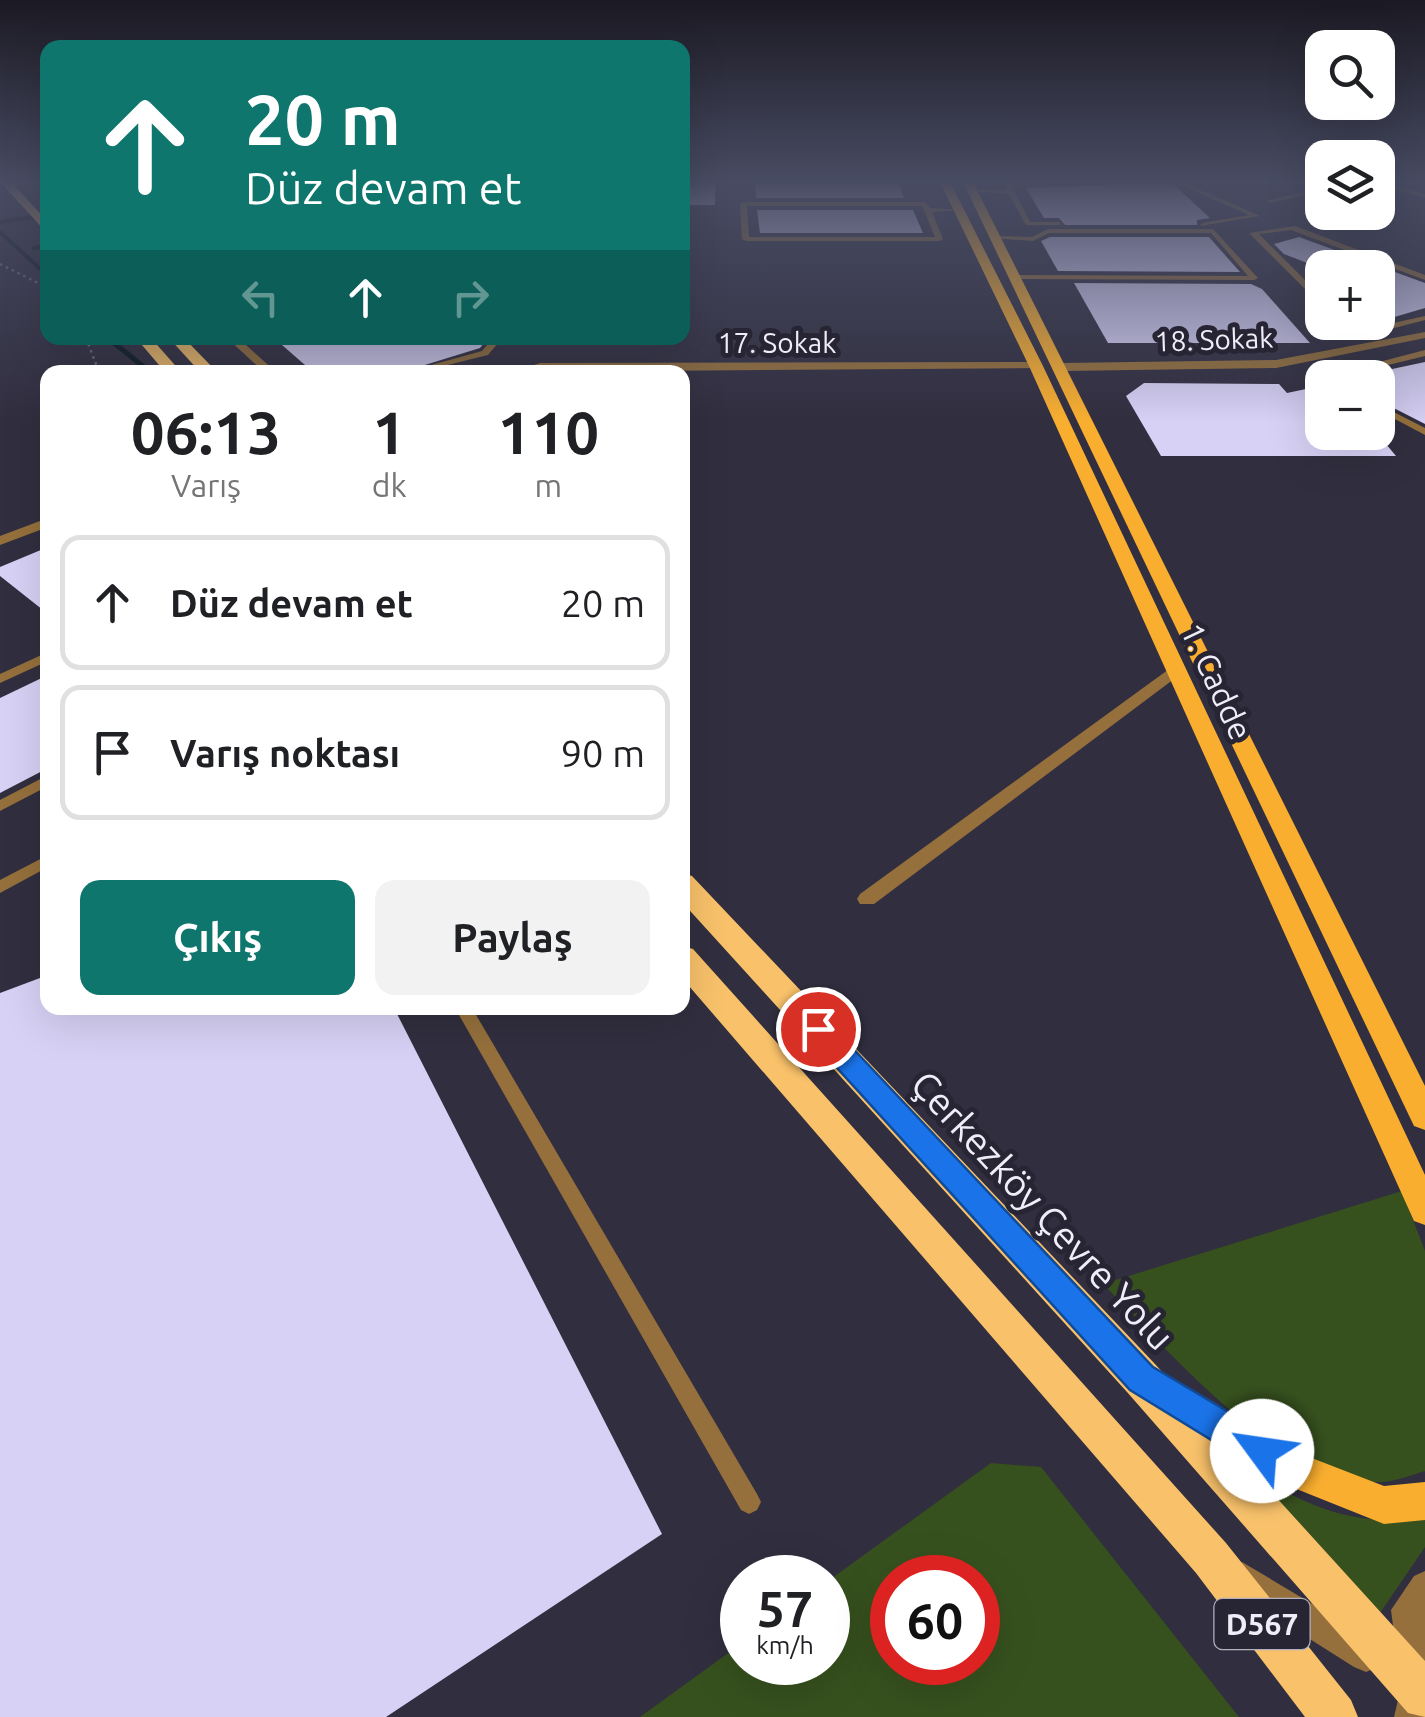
<!DOCTYPE html>
<html lang="tr">
<meta charset="utf-8">
<style>
:root{--surface:#fff;--page:#f2f2f2;--text:#202124;--muted:#757577;--line:#e0e0e0;--accent:#0f766e}
body{margin:0;font-family:Ubuntu,sans-serif;background:var(--page);color:var(--text);height:100vh;display:flex;flex-direction:column;font-size:38px;white-space:nowrap}
*{box-sizing:border-box;margin:0}
p{font-size:32px;color:var(--muted)}
.icon{flex:none;width:55px;height:55px;fill:none;stroke:currentColor;stroke-width:2;stroke-linecap:round;stroke-linejoin:round}
.map{position:relative;flex:1;overflow:hidden}
.sheet{position:absolute;left:40px;top:365px;width:650px;height:650px;display:flex;flex-direction:column;background:var(--surface);border-radius:20px;box-shadow:0 10px 40px #0002}
.sheet>*{flex:none}
.guide{position:absolute;left:40px;top:40px;width:650px;height:305px;border-radius:20px;box-shadow:0 10px 40px #0002;background:#0f766e;color:#fff;overflow:hidden}
.tools{position:absolute;left:1305px;top:30px;display:grid;gap:20px}
.tools a{display:grid;place-items:center;width:90px;height:90px;border-radius:20px;background:var(--surface);box-shadow:0 10px 40px #0002;font-size:50px}
.speed{position:absolute;left:720px;top:1555px;display:flex;gap:20px;font-size:50px;font-weight:700;text-align:center}
.speed>*{display:grid;place-content:center;width:130px;height:130px;border-radius:50%;background:var(--surface);box-shadow:0 10px 40px #0002;line-height:1}
.speed small{font-size:25px;font-weight:400}
.speed .limit{border:15px solid #d22;background:#fff;color:#111}
.pin{position:absolute;display:grid;place-items:center;width:85px;height:85px;color:#fff;margin:-42px;border:5px solid #fff;border-radius:50%;box-shadow:0 2px 10px #0007}
.me{position:absolute;width:110px;margin:-55px;rotate:301deg;stroke-linejoin:round;filter:drop-shadow(0 0 8px #0008)}
.turn{display:flex;align-items:center;gap:35px;height:210px;padding:0 40px;font-size:45px}
.turn .icon{width:130px;height:130px;stroke-width:2.5}
.turn b{display:block;font-size:70px;line-height:85px}
.lanes{display:flex;align-items:center;height:95px;padding:0 40px;background:#0003;justify-content:center;gap:50px;direction:ltr}
.lanes .off{opacity:.35}
.eta{display:flex;justify-content:space-evenly;align-items:center;height:170px;text-align:center}
.eta b{font-size:60px;font-weight:600;line-height:70px}
.action{display:flex;gap:20px;margin-top:auto;padding:20px 40px}
.action a{flex:1;height:115px;border-radius:20px;background:var(--accent);color:#fff;font-size:40px;font-weight:600;line-height:115px;text-align:center}
.action a+a{background:var(--page);color:var(--text)}
ul{padding:0;list-style:none}
li{display:flex;align-items:center;gap:30px;height:135px;margin:0 20px 15px;padding:0 20px;border:5px solid var(--line);border-radius:20px}
li div{flex:1}
li b{display:block;font-size:38px}
li em{font-style:normal}
.map>svg:first-child{display:block}
.green{fill:#37511e;fill-rule:evenodd}
.lines{fill:none;stroke-linecap:round;stroke-linejoin:round}
.stream-far1{stroke:#0b1921;stroke-width:4}
.stream{stroke:#0b1921;stroke-width:5}
.building{fill:#d7d1f5}
.path{stroke:#726f7e;stroke-width:2.5;stroke-dasharray:2.5 4;stroke-linecap:butt}
.service{fill:#95703c;fill-rule:evenodd}
.minor{fill:#95703c;fill-rule:evenodd}
.tertiary{fill:#95703c;fill-rule:evenodd}
.primary{fill:#f9ae2f;fill-rule:evenodd}
.trunk{fill:#f8c16a;fill-rule:evenodd}
.route{fill:#1a73e8;stroke:#114b97;stroke-width:2.5}
.labels{text-anchor:middle;dominant-baseline:central;stroke-width:10;stroke-linejoin:round;paint-order:stroke}
.far-street-label{font-size:28px;fill:#efedf8;stroke:#272434}
.shield{fill:#272434;stroke:#b3b1bd;stroke-width:2.5}
.shield-label{font-size:30px;font-weight:bold;fill:#efedf8}
.street-label{font-size:32px;fill:#efedf8;stroke:#272434}
.near-street-label{font-size:38px;fill:#efedf8;stroke:#272434}
</style>
<div class="map">
<svg width="1425" height="1717" viewBox="0 0 1425 1717">
<rect width="100%" height="100%" fill="#312e3f"/>
<g class="green">
<path d="M1402 1191 1425 1251V1471C1411 1475 1395 1482 1380 1482 1282 1486 1166 1348 1103 1284Z"/>
<path d="M991 1463 1041 1467 1239 1717H640L742 1643V1662H828V1581ZM892 1578H978V1662H892Z"/>
<path d="M1251 1473C1311 1507 1354 1528 1425 1517V1547L1380 1613Z"/>
</g>
<g class="lines">
<g class="stream-far1">
<path d="M0 222 48 215"/>
<path d="M0 232 48 276"/>
<path d="M34 248 48 245"/>
</g>
<path class="stream" d="M108 338 150 372"/>
</g>
<g class="building">
<rect x="682" y="182" width="33" height="23"/>
<path d="M755 182H898L904 198H756Z"/>
<path d="M1171 182 1210 218 1197 220V225H1065L1059 218H1044L1026 188Z"/>
<path d="M757 210H913L923 233H760Z"/>
<path d="M1050 237H1209L1240 272 1058 271 1041 241Z"/>
<path d="M1299 237 1425 283V308L1391 318 1378 312V268H1320L1284 254 1274 244Z"/>
<path d="M1074 283 1251 284 1262 289 1310 343H1108Z"/>
<path d="M274 338H488L480 348 402 372H313Z"/>
<path d="M1425 362V424L1378 400V372Z"/>
<path d="M1144 383 1279 384 1287 393 1306 389 1322 408V432H1376L1396 456H1161L1126 396Z"/>
<path d="M48 547V614L0 576V567Z"/>
<path d="M48 675V768L0 793V698Z"/>
<path d="M48 975V1008H394L662 1534 386 1717H0V993Z"/>
</g>
<g class="lines">
<g class="path">
<path d="M0 264 48 288"/>
<path d="M86 338 99 372"/>
</g>
<g class="service">
<path d="M1004 182H1054L1011 185 1030 222H1059L1061 225H1026L1009 194 970 191 973 189 1007 190Z"/>
<path d="M1174 182H1183L1260 216 1200 226 1202 223 1249 215Z"/>
<path d="M1378 182 1425 194V198L1378 185Z"/>
<path d="M1322 187V191L1270 203 1267 201Z"/>
<path d="M743 202H925L930 208 962 210 932 212 943 239 939 241H746L742 239 740 204ZM747 206H922L935 237H749Z"/>
<path d="M1295 226 1425 275V280L1291 230 1259 234 1322 297V303H1319L1249 233Z"/>
<path d="M1048 229H1213L1258 278 1254 280 1013 279 1016 275 1248 276 1211 233H1049L1033 241 993 238 997 236 1032 237Z"/>
<path d="M1425 316V320L1375 333 1341 322H1356L1375 327Z"/>
<path d="M499 338H511L498 343 488 355 419 372H406L482 351 492 339Z"/>
<path d="M1425 350V356L1335 378H1322V381L1318 378Z"/>
<path d="M1378 404 1425 428V435L1378 410Z"/>
<path d="M48 652V661L0 683V674Z"/>
<path d="M48 775V786L0 811V800Z"/>
<path d="M48 855V867L0 893V880Z"/>
<path d="M455 1008H472L757 1494 761 1502 757 1510 749 1514 741 1510Z"/>
</g>
<g class="minor">
<path d="M1425 332V338L1276 368 1062 371 1056 367 1062 363 1276 360Z"/>
<path d="M227 338H238L276 372H264Z"/>
<path d="M1036 362 1042 366 1040 368 513 372 540 363Z"/>
<path d="M1176 664 1184 669 1182 673 874 904H860L857 899 860 894Z"/>
</g>
<g class="tertiary">
<path d="M48 518V527L0 545V536Z"/>
<path d="M1242 1562 1378 1643 1383 1655 1378 1667 1366 1672 1354 1667 1231 1589 1226 1578 1231 1567Z"/>
<path d="M1425 1571V1717H1394L1401 1687 1391 1610 1414 1576Z"/>
</g>
<g class="primary">
<path d="M940 182H950L1043 366 1425 1175V1225L1414 1221 1029 366Z"/>
<path d="M963 182H973L1425 1086V1130L1414 1126Z"/>
<path d="M1172 1379 1304 1455 1384 1486 1425 1482V1520L1384 1524 1279 1482 1159 1410 1154 1397 1159 1384Z"/>
</g>
<g class="trunk">
<path d="M0 182H11L48 222V234Z"/>
<path d="M136 338H151L181 372H165Z"/>
<path d="M169 338H184L217 372H200Z"/>
<path d="M682 873 692 876 1155 1364 1425 1661V1717L1408 1713 1127 1392 682 902Z"/>
<path d="M682 946 693 949 1226 1543 1351 1700 1358 1717H1305L1196 1573 682 978Z"/>
</g>
</g>
<linearGradient id="sky" x2="0" y2="1"><stop stop-color="#1b1923"/><stop offset="0.43" stop-color="#484c63"/><stop offset="1" stop-color="#484c63" stop-opacity="0"/></linearGradient>
<rect width="1425" height="422" fill="url(#sky)"/>
<path class="route" d="M818 1018 827 1021 1153 1367 1274 1439 1279 1451 1274 1463 1262 1468 1249 1463 1130 1390 808 1036 805 1029Z"/>
<g class="labels">
<g class="far-street-label">
<text transform="translate(1214 339) rotate(-2)">18. Sokak</text>
<text x="777" y="342">17. Sokak</text>
</g>
<rect class="shield" x="1214.5" y="1599" width="95" height="50" rx="8"/>
<g class="shield-label">
<text x="1262" y="1624">D567</text>
</g>
<g class="street-label">
<text transform="translate(1217 681) rotate(65)">1. Cadde</text>
</g>
<g class="near-street-label">
<text transform="translate(1043 1210) rotate(47)">Çerkezköy Çevre Yolu</text>
</g>
</g>
</svg>
<div class="tools">
<a><svg class="icon" aria-label="search" viewBox="0 0 24 24"><circle cx="10" cy="10" r="6"/><path d="M15 15l6 6"/></svg></a>
<a><svg class="icon" aria-label="layers" viewBox="0 0 24 24"><path d="M12 4l9 5-9 5-9-5zM3 14l9 5 9-5"/></svg></a>
<a>+</a>
<a>−</a>
</div>
<div class="speed"><div>57<small>km/h</small></div><div class="limit">60</div></div>
<div class="pin" style="left:818px;top:1029px;background:#d93025"><svg class="icon" aria-label="arrive" viewBox="0 0 24 24"><path d="M6 21V4h12l-3 4 3 4H6"/></svg></div>
<svg class="me" style="left:1262px;top:1451px" viewBox="-20 -20 40 40"><circle r="19" fill="#fff"/><path d="M0-13L10 11 0 6-10 11z" fill="#1a73e8"/></svg>
<div class="guide">
<div class="turn"><svg class="icon" aria-label="ahead" viewBox="0 0 24 24"><path d="M12 20V5M6 11l6-6 6 6"/></svg><div><b>20 m</b>Düz devam et</div></div>
<div class="lanes"><svg class="icon off" aria-label="left" viewBox="0 0 24 24"><path d="M17 20v-9H6M10 6l-5 5 5 5"/></svg><svg class="icon" aria-label="ahead" viewBox="0 0 24 24"><path d="M12 20V5M6 11l6-6 6 6"/></svg><svg class="icon off" aria-label="right" viewBox="0 0 24 24"><path d="M7 20v-9h11M14 6l5 5-5 5"/></svg></div>
</div>
<section class="sheet">
<div class="eta">
<div><b>06:13</b><p>Varış</p></div>
<div><b>1</b><p>dk</p></div>
<div><b>110</b><p>m</p></div>
</div>
<ul>
<li><svg class="icon" aria-label="ahead" viewBox="0 0 24 24"><path d="M12 20V5M6 11l6-6 6 6"/></svg><div><b>Düz devam et</b></div><em>20 m</em></li>
<li><svg class="icon" aria-label="arrive" viewBox="0 0 24 24"><path d="M6 21V4h12l-3 4 3 4H6"/></svg><div><b>Varış noktası</b></div><em>90 m</em></li>
</ul>
<div class="action"><a>Çıkış</a><a>Paylaş</a></div>
</section>
</div>
